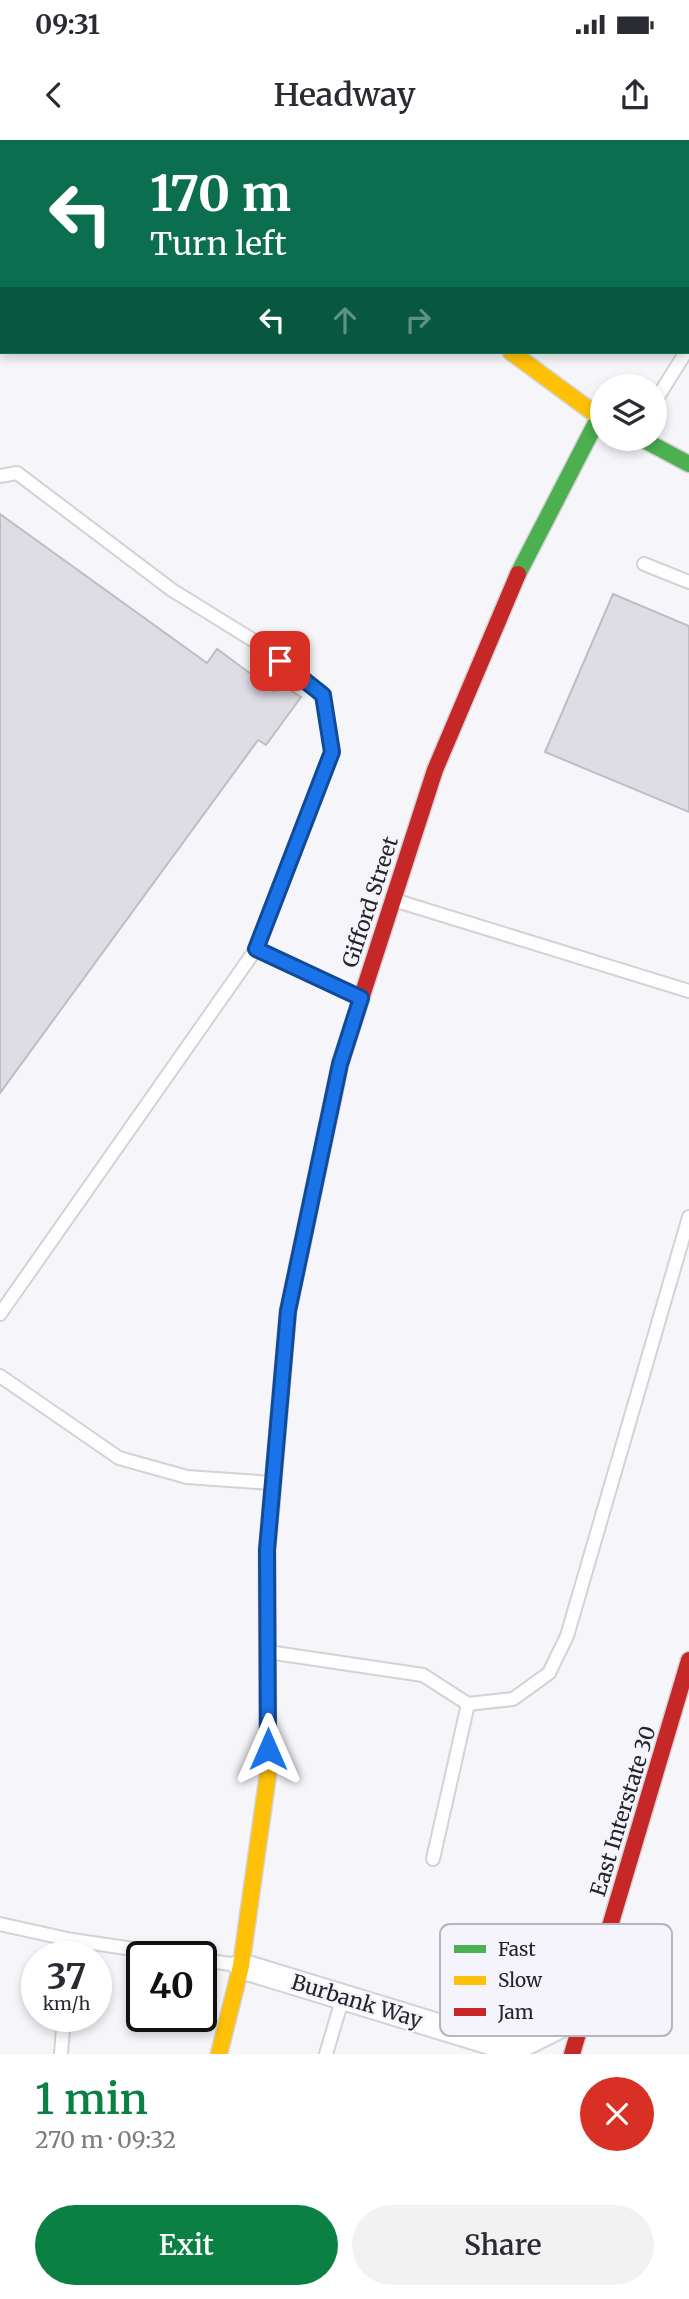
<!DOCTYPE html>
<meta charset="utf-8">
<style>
:root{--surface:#fff;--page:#f2f2f3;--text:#2b2b33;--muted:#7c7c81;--accent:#0b8043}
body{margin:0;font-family:Merriweather,serif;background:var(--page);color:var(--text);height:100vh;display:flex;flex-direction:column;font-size:26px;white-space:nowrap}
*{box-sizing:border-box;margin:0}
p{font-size:23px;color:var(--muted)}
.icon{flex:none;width:38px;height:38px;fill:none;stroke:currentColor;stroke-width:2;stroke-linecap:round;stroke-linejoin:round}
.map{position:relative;height:1914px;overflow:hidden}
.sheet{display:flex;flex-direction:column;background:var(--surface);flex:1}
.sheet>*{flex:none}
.top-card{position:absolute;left:0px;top:0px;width:690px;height:214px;box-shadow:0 4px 10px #0003;background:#0b6e4f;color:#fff;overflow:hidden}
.buttons{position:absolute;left:590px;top:234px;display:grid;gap:14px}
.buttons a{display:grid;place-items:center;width:77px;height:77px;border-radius:50%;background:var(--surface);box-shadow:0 4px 10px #0003;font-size:35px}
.speed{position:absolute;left:21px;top:1801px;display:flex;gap:14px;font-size:35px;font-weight:700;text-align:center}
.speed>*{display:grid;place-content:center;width:91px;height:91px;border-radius:50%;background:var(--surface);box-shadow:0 4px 10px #0003;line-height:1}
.speed small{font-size:18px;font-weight:400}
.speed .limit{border:4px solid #111;border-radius:10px;background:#fff;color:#111}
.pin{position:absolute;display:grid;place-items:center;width:60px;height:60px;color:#fff;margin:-30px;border-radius:14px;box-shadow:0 4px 10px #0006}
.me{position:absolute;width:77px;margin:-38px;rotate:0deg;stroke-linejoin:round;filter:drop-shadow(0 0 5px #0008)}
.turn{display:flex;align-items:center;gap:24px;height:147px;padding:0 35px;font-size:32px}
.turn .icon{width:91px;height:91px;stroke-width:2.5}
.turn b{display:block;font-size:49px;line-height:60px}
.lanes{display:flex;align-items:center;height:66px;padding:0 35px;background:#0003;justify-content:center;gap:35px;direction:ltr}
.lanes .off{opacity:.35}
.round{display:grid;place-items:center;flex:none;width:74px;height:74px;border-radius:37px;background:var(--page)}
.head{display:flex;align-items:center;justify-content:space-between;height:119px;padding:0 35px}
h1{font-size:42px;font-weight:600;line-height:52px;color:var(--accent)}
.button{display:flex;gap:14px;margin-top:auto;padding:14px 35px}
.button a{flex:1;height:80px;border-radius:42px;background:var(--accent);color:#fff;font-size:28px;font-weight:600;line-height:80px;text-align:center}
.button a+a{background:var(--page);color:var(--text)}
.status{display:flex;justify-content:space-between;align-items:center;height:49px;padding:0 35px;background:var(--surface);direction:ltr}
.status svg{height:19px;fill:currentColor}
header{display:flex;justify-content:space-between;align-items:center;height:91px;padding:0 35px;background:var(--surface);font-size:32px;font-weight:600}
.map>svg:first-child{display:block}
.commercial{fill:#f9edee}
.building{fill:#dedde6;stroke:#bebec1;stroke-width:2}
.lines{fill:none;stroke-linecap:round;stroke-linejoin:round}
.lane-casing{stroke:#d3d3d6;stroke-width:16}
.street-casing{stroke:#d3d3d6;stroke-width:28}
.fast-casing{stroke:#d3d3d6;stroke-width:19}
.slow-casing{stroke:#d3d3d6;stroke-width:19}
.jam-casing{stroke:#d3d3d6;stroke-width:19}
.lane{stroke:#fefefe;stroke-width:12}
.street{stroke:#fefefe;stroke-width:24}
.fast{stroke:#4caf50;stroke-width:16}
.slow{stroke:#ffc107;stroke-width:16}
.jam{stroke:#c62828;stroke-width:16}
.route-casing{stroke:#114b97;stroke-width:18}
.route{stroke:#1a73e8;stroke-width:12}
.labels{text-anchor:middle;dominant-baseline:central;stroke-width:5;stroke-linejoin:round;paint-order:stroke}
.street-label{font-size:21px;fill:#252527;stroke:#f5f4fc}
.key{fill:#f5f4fc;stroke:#b7b6bc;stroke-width:2}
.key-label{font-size:19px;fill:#252527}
</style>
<div class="status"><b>09:31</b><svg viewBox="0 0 49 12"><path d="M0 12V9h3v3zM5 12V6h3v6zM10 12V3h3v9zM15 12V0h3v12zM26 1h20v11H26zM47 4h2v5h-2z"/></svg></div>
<header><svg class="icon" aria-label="back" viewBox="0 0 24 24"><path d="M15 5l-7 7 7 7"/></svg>Headway<svg class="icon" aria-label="share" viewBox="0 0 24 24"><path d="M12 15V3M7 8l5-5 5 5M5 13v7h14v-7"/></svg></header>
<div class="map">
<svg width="689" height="1914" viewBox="0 0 689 1914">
<rect width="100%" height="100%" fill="#f6f6fa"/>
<path class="commercial" d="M297 0H440L439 2H300Z"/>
<g class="building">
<path d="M546 0H689V114L688 2H545Z"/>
<path d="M0 374 207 523 217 509 274 551 280 543 301 557 266 605 258 600 0 953Z"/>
<path d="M613 454 689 486V672L545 612Z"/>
</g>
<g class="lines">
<defs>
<g id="lane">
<path d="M271 2 272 0"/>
<path d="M509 2 511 0"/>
<path d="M688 198 689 199"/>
<path d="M654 263 686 212"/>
<path d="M0 336 17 333 172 450 259 504 323 555 332 612 256 809 0 1174"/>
<path d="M644 424 689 442"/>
<path d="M397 761 689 851"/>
<path d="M256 809 358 856"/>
<path d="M0 1236 119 1318 187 1337 272 1343"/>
<path d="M268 1512 423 1535 468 1564"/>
<path d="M433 1719 468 1564 513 1559 549 1533 567 1496 689 1077"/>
<path d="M0 1784 72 1800 181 1816"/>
<path d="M70 1816 72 1800"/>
<path d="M201 1820 239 1825"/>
<path d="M61 1914 64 1876"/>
<path d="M326 1914 343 1857"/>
</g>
<g id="street">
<path d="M241 1826 513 1909 516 1914"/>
<path d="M513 1909 585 1873"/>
</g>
<g id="fast">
<path d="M642 299 689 324"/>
<path d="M518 434 599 277"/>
<path d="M271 1367 288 1171 336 944"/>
</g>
<g id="slow">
<path d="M511 212 602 279"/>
<path d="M219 1914 241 1826 268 1634 267 1410 271 1367"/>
</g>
<g id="jam">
<path d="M226 0 229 2"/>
<path d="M336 944 340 924 435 630 518 434"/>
<path d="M572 1914 689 1520"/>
</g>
</defs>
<use href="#lane" class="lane-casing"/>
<use href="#street" class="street-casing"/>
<use href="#fast" class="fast-casing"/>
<use href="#slow" class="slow-casing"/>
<use href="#jam" class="jam-casing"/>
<use href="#lane" class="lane"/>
<use href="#street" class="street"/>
<use href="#fast" class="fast"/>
<use href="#slow" class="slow"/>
<use href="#jam" class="jam"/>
</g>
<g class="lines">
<defs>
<path id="route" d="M268 1609 267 1410 288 1171 340 924 361 858 256 809 332 612 323 555 280 521"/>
</defs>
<use href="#route" class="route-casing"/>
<use href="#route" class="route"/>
</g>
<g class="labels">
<g class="street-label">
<text transform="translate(370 762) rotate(-72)">Gifford Street</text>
<text transform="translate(623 1671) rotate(-73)">East Interstate 30</text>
<text transform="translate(357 1861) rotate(17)">Burbank Way</text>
</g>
</g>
<rect x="440" y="1784" width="232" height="112" rx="10" class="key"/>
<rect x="454" y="1805" width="32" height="8" fill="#4caf50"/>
<rect x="454" y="1836" width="32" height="9" fill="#ffc107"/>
<rect x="454" y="1868" width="32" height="8" fill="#c62828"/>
<g class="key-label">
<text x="498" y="1816">Fast</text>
<text x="498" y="1847">Slow</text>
<text x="498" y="1879">Jam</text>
</g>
</svg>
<div class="buttons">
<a><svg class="icon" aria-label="layers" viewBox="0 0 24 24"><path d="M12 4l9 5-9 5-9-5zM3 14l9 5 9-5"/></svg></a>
</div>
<div class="speed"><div>37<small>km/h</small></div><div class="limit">40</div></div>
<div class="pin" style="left:280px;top:521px;background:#d93025"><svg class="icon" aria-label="arrive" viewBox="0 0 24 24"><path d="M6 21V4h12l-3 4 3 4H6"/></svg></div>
<svg class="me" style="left:268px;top:1609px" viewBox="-20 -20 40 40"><path d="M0-17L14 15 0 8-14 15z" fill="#1a73e8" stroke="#fff" stroke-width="4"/></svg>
<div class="top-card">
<div class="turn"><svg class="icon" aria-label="left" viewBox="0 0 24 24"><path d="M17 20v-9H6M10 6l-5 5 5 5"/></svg><div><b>170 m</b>Turn left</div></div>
<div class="lanes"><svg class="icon" aria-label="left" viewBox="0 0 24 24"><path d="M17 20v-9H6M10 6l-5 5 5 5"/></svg><svg class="icon off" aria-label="ahead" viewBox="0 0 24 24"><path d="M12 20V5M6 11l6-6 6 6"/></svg><svg class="icon off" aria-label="right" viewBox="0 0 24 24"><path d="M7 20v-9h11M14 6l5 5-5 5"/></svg></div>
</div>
</div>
<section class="sheet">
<div class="head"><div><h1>1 min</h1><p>270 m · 09:32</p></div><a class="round" style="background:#d93025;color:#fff"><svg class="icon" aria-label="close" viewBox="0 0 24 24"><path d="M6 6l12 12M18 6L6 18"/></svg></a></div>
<div class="button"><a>Exit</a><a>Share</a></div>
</section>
